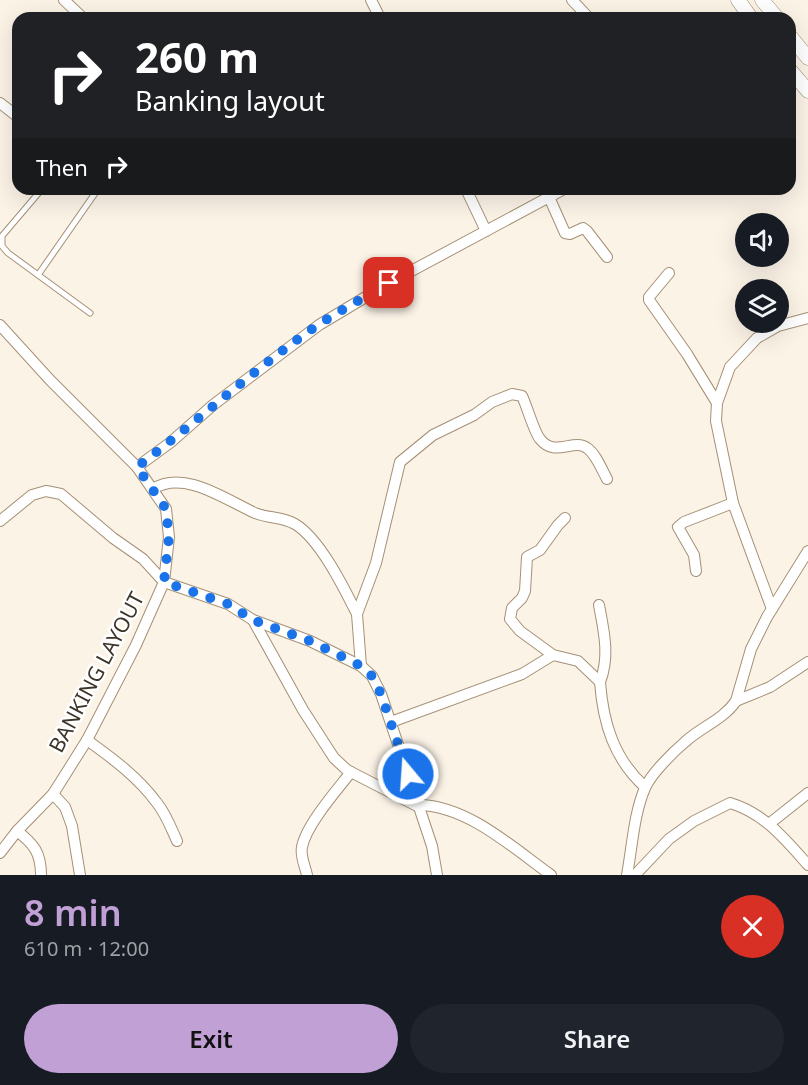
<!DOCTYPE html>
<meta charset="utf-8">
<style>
:root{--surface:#171b24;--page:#20242c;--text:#f1f3f6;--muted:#9ea1a6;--accent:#c1a0d5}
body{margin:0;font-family:"Noto Sans",sans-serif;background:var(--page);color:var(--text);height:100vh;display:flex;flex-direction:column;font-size:22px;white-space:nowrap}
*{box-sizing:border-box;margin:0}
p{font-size:20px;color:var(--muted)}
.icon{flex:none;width:33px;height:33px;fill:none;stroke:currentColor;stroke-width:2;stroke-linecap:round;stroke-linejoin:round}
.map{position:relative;height:875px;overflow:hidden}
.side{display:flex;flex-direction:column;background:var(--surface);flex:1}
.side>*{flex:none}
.hud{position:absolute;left:12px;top:12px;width:784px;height:183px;border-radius:18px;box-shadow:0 6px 24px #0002;background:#202124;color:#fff;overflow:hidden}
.tools{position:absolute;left:735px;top:213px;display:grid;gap:12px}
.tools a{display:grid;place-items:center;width:54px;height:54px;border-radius:50%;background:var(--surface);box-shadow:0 6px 24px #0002;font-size:30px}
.pin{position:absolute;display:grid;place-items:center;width:51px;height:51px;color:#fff;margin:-26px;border-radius:12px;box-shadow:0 3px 9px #0006}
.me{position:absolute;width:66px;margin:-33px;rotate:342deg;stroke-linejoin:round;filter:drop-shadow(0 0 4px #0008)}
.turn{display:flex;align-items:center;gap:21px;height:126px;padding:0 24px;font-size:27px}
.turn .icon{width:78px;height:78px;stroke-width:2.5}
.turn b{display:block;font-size:42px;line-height:51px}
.then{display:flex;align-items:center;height:57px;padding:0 24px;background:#0003;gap:12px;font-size:22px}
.round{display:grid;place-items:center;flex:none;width:63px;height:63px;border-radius:32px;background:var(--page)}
.summary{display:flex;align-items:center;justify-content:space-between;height:102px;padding:0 24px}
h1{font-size:36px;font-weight:600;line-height:45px;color:var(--accent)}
.cta{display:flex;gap:12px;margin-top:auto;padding:12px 24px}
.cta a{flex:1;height:69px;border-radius:36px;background:var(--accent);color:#111;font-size:24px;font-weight:600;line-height:69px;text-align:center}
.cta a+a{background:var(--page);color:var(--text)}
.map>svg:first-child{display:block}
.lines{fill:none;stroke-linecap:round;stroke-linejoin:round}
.lane-casing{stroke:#a59074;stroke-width:7}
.street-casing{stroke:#a59074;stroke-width:12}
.secondary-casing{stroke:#a59074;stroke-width:15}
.lane{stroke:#fff;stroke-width:5}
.street{stroke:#fff;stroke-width:10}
.secondary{stroke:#fff;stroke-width:14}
.route{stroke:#1a73e8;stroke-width:10;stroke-dasharray:0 18}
.labels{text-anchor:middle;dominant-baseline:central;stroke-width:5;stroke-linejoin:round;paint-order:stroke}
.street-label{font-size:21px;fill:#3e3529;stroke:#fff}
</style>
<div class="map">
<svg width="808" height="875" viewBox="0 0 808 875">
<rect width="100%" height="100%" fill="#fcf3e7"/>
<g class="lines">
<defs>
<g id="lane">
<path d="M42 189 2 236V246L8 253 90 313"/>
<path d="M38 275 98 189"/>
</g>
<g id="street">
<path d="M64 0 83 18"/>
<path d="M371 0 380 18"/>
<path d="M572 0 589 18"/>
<path d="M0 103 18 117"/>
<path d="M466 189 486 231"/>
<path d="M549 197 565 233 570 234 583 228 587 231 607 257"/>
<path d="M669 273 649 297V300L687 354 717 403"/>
<path d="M0 325 50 380 137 467"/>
<path d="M153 489C184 469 226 500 255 513 267 518 283 517 295 524 320 539 344 588 357 614"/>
<path d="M0 521 32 495 46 491 61 494 113 538 143 559 164 582 228 604 253 620 310 641 361 666 372 676 381 694 408 774 421 805 419 807 432 846 437 875"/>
<path d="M696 571 694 555 678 527 684 522 733 503"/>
<path d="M599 605C604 632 610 656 600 682"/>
<path d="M772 609 733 503 716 421 717 403 730 367 757 338 778 326 808 318"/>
<path d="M253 620 303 710 334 758 347 770 419 807"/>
<path d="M553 655 520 631 510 619 512 608 522 598 525 591 527 557 540 550 558 525 565 518"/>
<path d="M361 666 357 614 376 563 400 462 433 435 474 415 492 402 512 394 522 396C527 406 534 432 540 439 555 458 573 438 587 448 596 454 602 470 607 479"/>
<path d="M736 701 770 687 808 662"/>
<path d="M391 722 522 674 553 655 578 661 600 682C603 723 614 759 645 787"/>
<path d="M87 740C112 758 138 777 157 803 166 814 171 828 177 841"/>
<path d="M53 794 65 807 72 826 80 875"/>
<path d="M421 805C469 807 513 848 551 875"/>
<path d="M769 824 808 793"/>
<path d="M17 831C34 844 41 853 41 875"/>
<path d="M0 853 17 831 53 794 87 740 136 645 164 582 169 537 166 509 137 467 171 442 213 405 319 325 389 283 564 189"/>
<path d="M307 875C305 866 300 856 302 847 306 825 337 790 351 772"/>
<path d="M627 875C632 848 634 813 645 788 651 774 673 752 685 742 701 727 723 720 736 701L751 649 767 617 808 551"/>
<path d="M635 875 669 839 694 821 730 803C764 813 785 839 808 865"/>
</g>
<g id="secondary">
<path d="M738 0 751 18"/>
<path d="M762 0 777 18"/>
<path d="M790 36 808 58"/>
<path d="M790 70 808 91"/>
</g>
</defs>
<use href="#lane" class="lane-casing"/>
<use href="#street" class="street-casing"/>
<use href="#secondary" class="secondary-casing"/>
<use href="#lane" class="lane"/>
<use href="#street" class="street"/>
<use href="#secondary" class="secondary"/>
</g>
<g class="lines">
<path class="route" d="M389 283C365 297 341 310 318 325 254 369 198 421 137 467L166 509 169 537 164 582 228 604 253 620 310 641 361 666 372 676 381 694 408 774"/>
</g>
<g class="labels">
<g class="street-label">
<text transform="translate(96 672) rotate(-62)">BANKING LAYOUT</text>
</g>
</g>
</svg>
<div class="tools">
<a><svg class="icon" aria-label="sound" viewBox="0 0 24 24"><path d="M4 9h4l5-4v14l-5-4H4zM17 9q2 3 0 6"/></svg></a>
<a><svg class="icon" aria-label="layers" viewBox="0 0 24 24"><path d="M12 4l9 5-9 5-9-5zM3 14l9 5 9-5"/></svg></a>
</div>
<div class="pin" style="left:389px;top:283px;background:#d93025"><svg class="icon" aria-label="arrive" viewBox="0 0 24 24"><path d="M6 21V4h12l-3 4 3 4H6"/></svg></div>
<svg class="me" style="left:408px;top:774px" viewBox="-20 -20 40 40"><circle r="17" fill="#1a73e8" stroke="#fff" stroke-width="3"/><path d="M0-11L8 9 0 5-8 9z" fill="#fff"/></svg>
<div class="hud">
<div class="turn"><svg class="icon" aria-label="right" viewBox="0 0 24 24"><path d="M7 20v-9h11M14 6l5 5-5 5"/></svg><div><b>260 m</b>Banking layout</div></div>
<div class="then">Then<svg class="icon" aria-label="right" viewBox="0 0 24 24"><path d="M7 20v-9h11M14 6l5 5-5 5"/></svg></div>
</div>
</div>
<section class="side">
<div class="summary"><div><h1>8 min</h1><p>610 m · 12:00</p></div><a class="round" style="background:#d93025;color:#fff"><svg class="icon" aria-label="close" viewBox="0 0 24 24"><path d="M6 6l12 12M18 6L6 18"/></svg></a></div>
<div class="cta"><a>Exit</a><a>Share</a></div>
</section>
